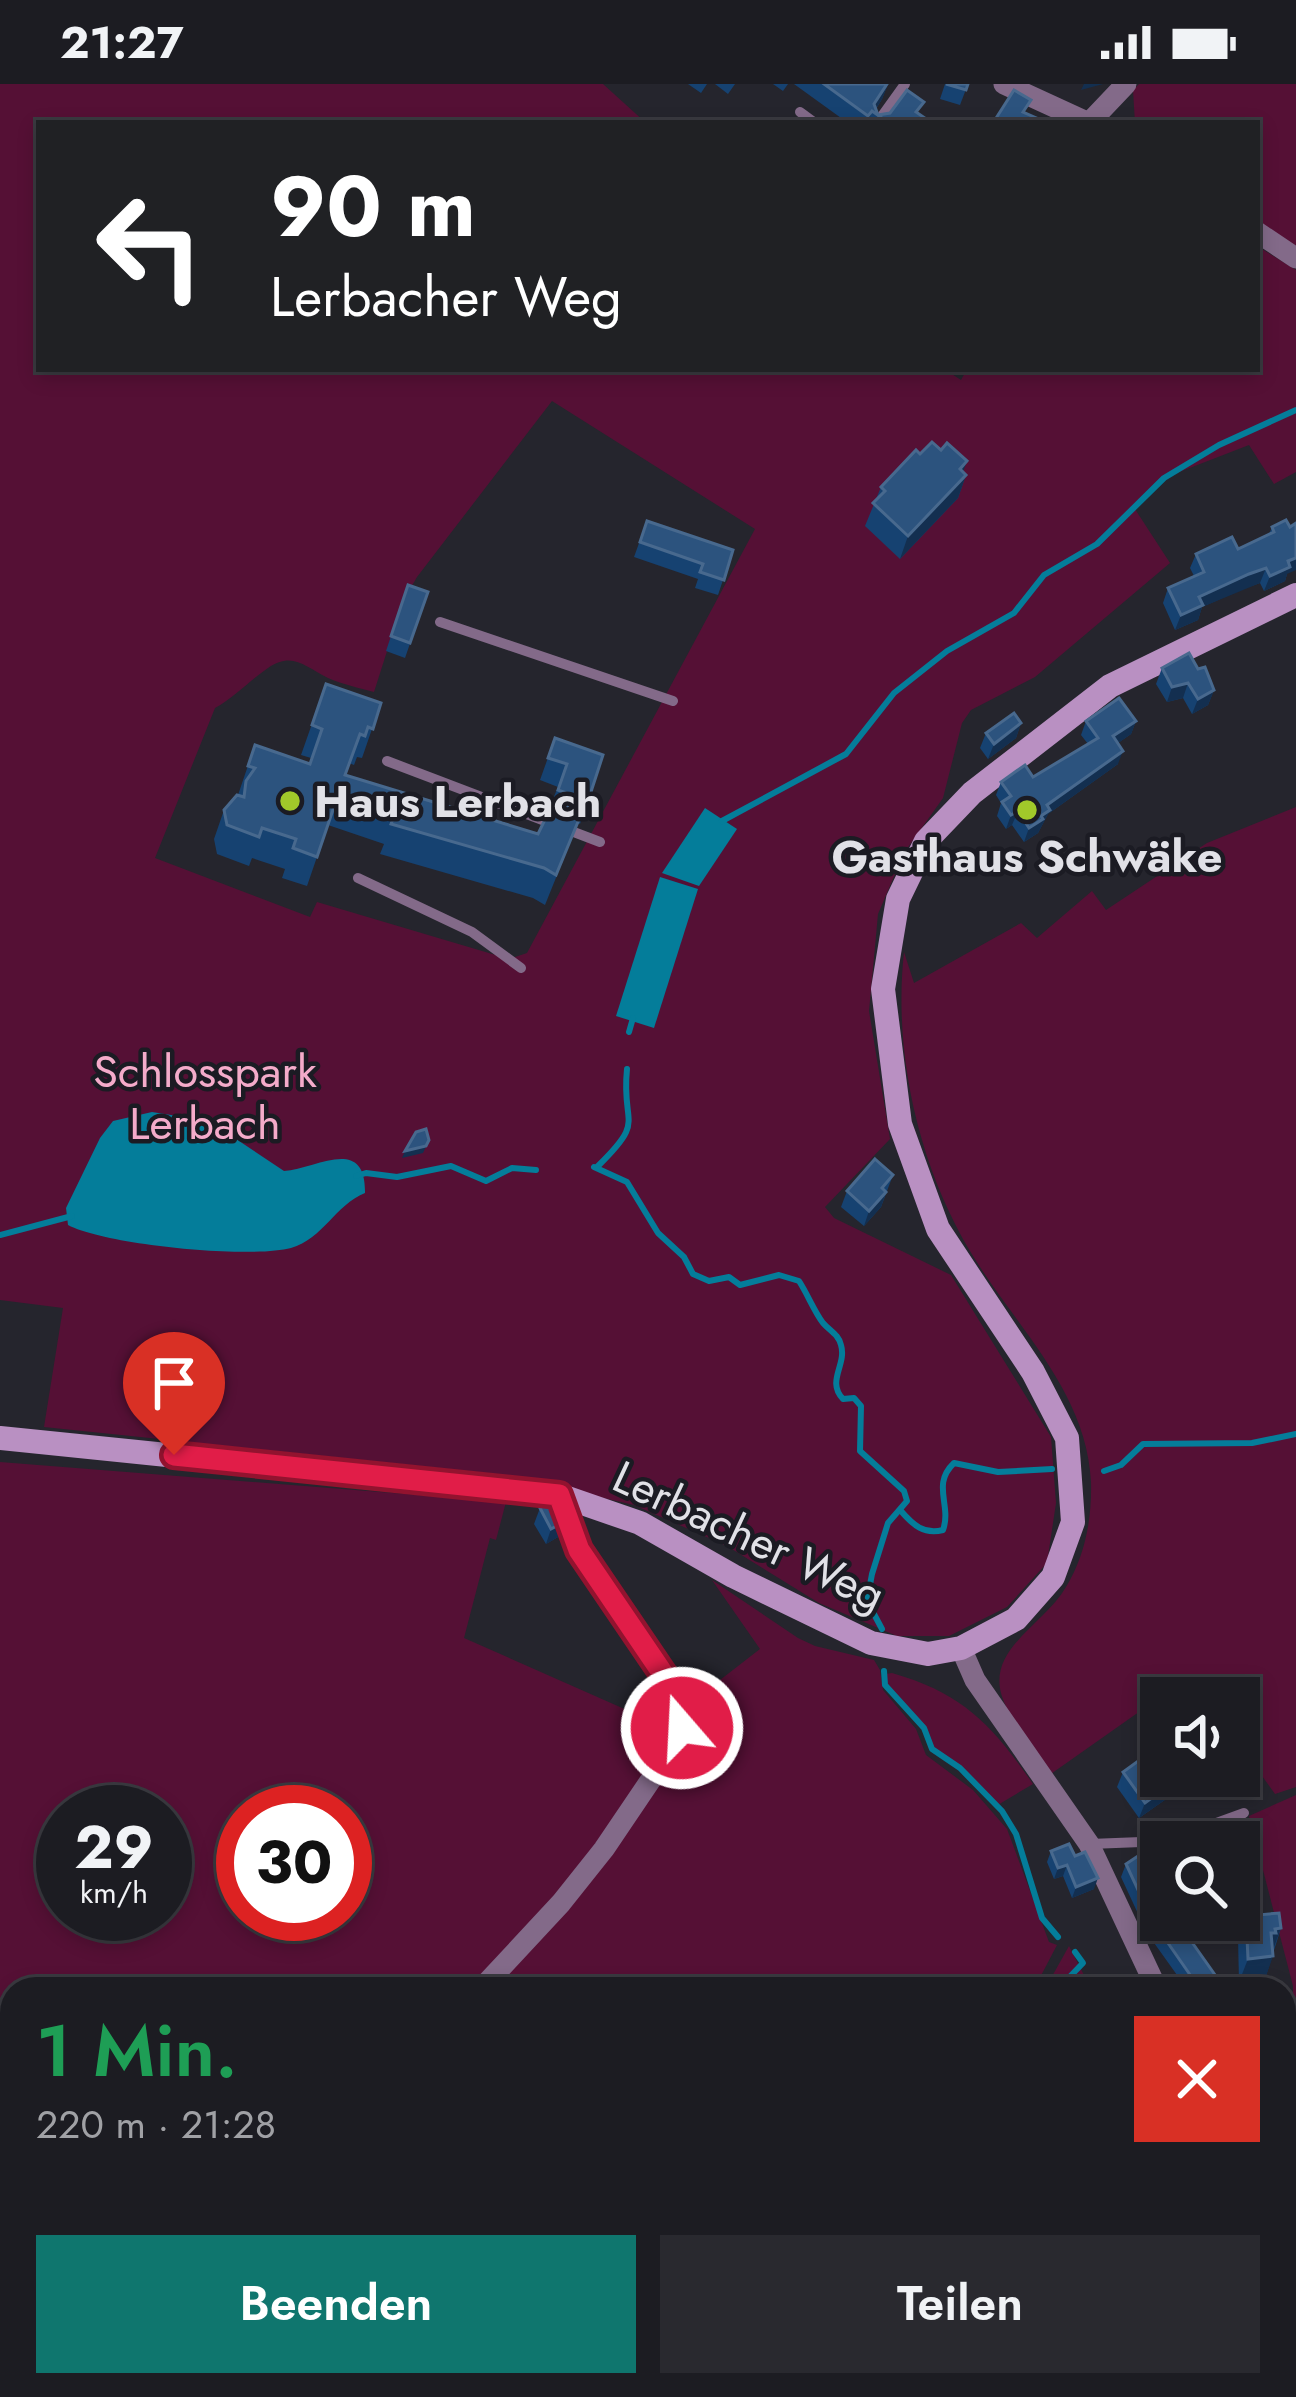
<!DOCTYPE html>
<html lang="de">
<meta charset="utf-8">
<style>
:root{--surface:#1c1c22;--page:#29292f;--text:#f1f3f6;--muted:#a0a1a5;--line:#3a3a40;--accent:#0f766e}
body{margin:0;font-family:Jost,sans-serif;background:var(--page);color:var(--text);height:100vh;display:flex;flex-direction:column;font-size:45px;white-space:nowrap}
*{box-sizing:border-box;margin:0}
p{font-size:39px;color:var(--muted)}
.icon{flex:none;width:66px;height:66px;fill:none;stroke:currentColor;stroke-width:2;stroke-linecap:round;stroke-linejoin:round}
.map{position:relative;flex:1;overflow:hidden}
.panel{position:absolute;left:0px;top:1893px;width:1296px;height:420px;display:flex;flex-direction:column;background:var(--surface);border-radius:36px 36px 0 0;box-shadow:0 6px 18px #0003,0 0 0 3px var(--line)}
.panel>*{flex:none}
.banner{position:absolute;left:36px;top:36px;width:1224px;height:252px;border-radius:0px;box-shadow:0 6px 18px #0003,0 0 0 3px var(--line);background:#202124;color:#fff;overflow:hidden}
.tools{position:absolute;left:1140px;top:1593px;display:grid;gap:24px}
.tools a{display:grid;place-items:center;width:120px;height:120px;border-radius:0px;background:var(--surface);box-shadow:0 6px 18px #0003,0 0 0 3px var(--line);font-size:60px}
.speed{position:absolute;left:36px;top:1701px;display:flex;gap:24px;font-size:60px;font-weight:700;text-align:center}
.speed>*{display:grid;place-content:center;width:156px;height:156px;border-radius:50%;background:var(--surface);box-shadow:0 6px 18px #0003,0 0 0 3px var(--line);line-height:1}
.speed small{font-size:30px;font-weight:400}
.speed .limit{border:18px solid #d22;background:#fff;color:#111}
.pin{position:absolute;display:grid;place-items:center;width:102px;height:102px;color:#fff;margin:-123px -51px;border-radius:50% 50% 50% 0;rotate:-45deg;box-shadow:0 0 12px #0007}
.pin .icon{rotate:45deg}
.me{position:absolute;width:132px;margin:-66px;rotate:341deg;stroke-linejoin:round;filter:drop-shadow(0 0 9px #0008)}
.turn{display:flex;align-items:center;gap:42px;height:252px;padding:0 36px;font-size:54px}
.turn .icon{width:156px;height:156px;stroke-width:2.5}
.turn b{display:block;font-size:84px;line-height:102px}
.round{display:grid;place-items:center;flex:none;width:126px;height:126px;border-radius:0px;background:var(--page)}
.head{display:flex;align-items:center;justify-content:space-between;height:204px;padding:0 36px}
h1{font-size:72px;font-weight:600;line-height:90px;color:#1e9e55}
.action{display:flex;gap:24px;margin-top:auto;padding:24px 36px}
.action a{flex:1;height:138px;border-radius:0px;background:var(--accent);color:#fff;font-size:48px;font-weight:600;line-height:138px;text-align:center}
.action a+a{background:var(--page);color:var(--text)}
.status{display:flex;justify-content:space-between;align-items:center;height:84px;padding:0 60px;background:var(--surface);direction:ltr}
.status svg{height:33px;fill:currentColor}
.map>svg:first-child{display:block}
.green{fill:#551035;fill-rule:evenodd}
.water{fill:#047d9a}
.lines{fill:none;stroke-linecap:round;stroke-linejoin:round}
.stream{stroke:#047d9a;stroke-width:6}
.lane{stroke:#836a89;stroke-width:10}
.street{stroke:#836a89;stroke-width:21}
.secondary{stroke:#b990c2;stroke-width:24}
.wall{fill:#164271}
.shaded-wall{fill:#132f50}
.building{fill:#2c537e;stroke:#48698e;stroke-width:3}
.route-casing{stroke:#92132f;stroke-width:30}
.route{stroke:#e11d48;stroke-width:21}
.poi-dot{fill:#a1c92a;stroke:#1b1b23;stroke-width:4.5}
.labels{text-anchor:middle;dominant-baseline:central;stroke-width:9;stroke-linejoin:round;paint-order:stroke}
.poi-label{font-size:45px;font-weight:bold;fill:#e1e1e7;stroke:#1b1b23;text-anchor:start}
.park-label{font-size:45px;fill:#f4abca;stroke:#1b1b23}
.street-label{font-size:45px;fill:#e1e1e7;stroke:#1b1b23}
</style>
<div class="status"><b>21:27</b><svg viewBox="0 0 49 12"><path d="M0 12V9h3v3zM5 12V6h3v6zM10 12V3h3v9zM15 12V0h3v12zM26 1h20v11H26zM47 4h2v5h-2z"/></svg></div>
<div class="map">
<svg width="1296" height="2313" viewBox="0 0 1296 2313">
<rect width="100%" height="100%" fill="#25252d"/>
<g class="green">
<path d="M0 0H603L646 39H39V285H944L961 296 967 285H1257V162L1296 186V388L1274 400 1249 361 1169 392 1133 422 1170 479 1035 593 971 626 962 639 943 714 904 769 878 830 869 927 890 1055 825 1123 834 1134 951 1191 1051 1353 1056 1419 1047 1479 1007 1523 949 1552H897L819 1519 727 1462 634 1421 498 1390 44 1343 63 1224 0 1216ZM552 317 755 445 527 869 509 875 317 818 310 833 155 774 215 624C235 613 249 597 268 584 293 567 305 583 328 594 342 600 359 604 374 608L403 517 417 493Z"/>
<path d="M1139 0H1296V162L1257 137V39H1135L1133 6Z"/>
<path d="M1296 723V1703L1275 1710 1239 1660V1614H1206L1190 1592 1048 1692 1000 1627 1006 1622C979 1568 1042 1544 1066 1503 1085 1472 1092 1435 1091 1398 1087 1307 1014 1241 970 1167 918 1080 893 968 904 868L914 899 1021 839 1037 854 1092 807 1106 826 1207 759Z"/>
<path d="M0 1378 506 1418 496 1456 490 1454 464 1554 672 1646 598 1766 473 1905H12V2301H947L942 2313H0ZM63 1728H165V1830H63ZM243 1728H345V1830H243Z"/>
<path d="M712 1496 798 1554 815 1562 874 1576 880 1586 883 1606 916 1645 926 1671 973 1706 1007 1745 1049 1858 1057 1861 1034 1905H489L562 1827 689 1620 760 1565Z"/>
<path d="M892 1589C963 1609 993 1642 1033 1700L996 1722 960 1684 933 1668 920 1640 886 1605 885 1590Z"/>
<path d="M1296 1711V2134L1284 2118V2042L1293 2036V1902L1249 1732Z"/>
<path d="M1069 1862 1091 1905H1045Z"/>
<path d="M953 2301H1244L1253 2313H948Z"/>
</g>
<g class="water">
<path d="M705 724 737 745 699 802 662 789Z"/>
<path d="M660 793 698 805 654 944 616 932Z"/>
<path d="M152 1028 209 1037 284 1087C315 1085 366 1050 365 1109 335 1121 323 1155 291 1164 249 1175 106 1161 68 1141L66 1124 100 1054 113 1037Z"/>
</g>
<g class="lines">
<g class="stream">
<path d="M722 737 846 670 894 609 947 567 1014 529 1044 491 1097 460 1164 394 1219 361 1296 326"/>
<path d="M629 948 633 934"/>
<path d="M598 1082C647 1034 621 1043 627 985"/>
<path d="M594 1083 627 1098 658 1149 684 1173 693 1190 709 1197 729 1193 740 1201 779 1191 799 1197C808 1211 814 1227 823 1239 830 1247 839 1251 841 1261 847 1281 826 1297 843 1315L854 1314 861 1322 860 1367 904 1407 907 1417 888 1439 872 1490 867 1517 882 1545"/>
<path d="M356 1092 366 1089 397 1093 451 1082 486 1097 512 1084 536 1086"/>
<path d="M0 1151 72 1132"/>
<path d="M1104 1387 1121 1381 1143 1360 1252 1359 1296 1350"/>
<path d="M901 1427C913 1441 924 1451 943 1446 952 1421 931 1401 954 1379L998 1388 1052 1385"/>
<path d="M884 1587 885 1601 924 1644 932 1665 960 1684 1002 1727 1016 1750 1042 1834 1058 1853"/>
<path d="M1058 1905 1083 1879 1075 1868"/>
<path d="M1199 2301 1213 2313"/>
<path d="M887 2313 893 2301"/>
</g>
<g class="lane">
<path d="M800 28 815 39"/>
<path d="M877 39 905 0"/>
<path d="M440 538 673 617"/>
<path d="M387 677 600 758"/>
<path d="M358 794 472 848 521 884"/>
<path d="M1090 1760 1167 1757 1244 1729"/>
</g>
<g class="street">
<path d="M1004 0 1089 39"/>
<path d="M1089 39 1126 0"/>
<path d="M1257 148 1296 174"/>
<path d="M961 1564 975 1596 1089 1760 1157 1905"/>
<path d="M481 1905 561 1819 604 1765 677 1657C684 1637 682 1626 674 1606L579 1466 559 1411"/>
<path d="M1284 2135 1296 2153"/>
</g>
<path class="secondary" d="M0 1354 559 1411 640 1439 733 1492 871 1559 928 1570 961 1564 1016 1535 1053 1493 1073 1438 1067 1354 1033 1288 938 1145 900 1040 883 905 898 815 926 757 972 709 1110 602 1296 511"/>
</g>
<g class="wall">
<path d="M688 0H707L701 9Z"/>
<path d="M715 0H735L728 10Z"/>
<path d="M773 0H788L783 7Z"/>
<path d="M794 0H888L882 15 876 25 878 31 919 30 932 39H848Z"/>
<path d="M945 0H968L960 21 940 15Z"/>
<path d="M920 370 963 388 966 391 958 414 900 475 865 442 881 403Z"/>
<path d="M647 437 733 466 718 511 695 504 698 495 634 473Z"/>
<path d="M1272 443 1287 490 1285 497 1264 507 1260 499 1243 505 1202 523 1198 536 1175 546 1163 519 1168 504 1194 492 1190 484 1196 470 1238 465 1269 450Z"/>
<path d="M408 501 428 508 405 574 386 567Z"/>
<path d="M1162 584 1198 585 1214 606 1208 621 1192 630 1183 614 1167 618 1156 600Z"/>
<path d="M326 600 381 619 362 674 357 673 354 681 349 679 345 691 538 750 558 703 540 696 555 654 603 671 580 740 578 739 545 821 533 814 380 770 384 760 328 741 307 802 282 794 285 785 252 774 249 782 217 770 214 755 224 726 238 711 255 661 310 679 311 674 301 671Z"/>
<path d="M1086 637H1136L1131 650 1118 659V680L1048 730 1038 749 1024 758 1012 741 1006 745 997 732 1001 719 996 711 1001 698 1033 693 1088 660 1081 651Z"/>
<path d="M1021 639 1016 654 988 675 980 664 986 649Z"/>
<path d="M893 1091 881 1123 864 1142 841 1123 847 1107Z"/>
<path d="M540 1424 564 1438 558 1453 546 1460 534 1440Z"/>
<path d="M1239 1667 1258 1682 1253 1697 1239 1709 1232 1700 1193 1694V1692H1239Z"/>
<path d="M1123 1688 1169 1713 1139 1734 1117 1703Z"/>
<path d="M1051 1767 1094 1805 1072 1814 1063 1792 1054 1795 1047 1778Z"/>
<path d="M1126 1780 1161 1836H1213L1188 1854 1225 1905H1187L1147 1849 1121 1793Z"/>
<path d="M1246 1832 1281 1844 1265 1895 1239 1898 1238 1854Z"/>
<path d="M1284 2232 1296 2247V2313H1280L1270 2301H1284Z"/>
</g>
<g class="shaded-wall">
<path d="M888 0 882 15 874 28 872 27 868 39H866L874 20Z"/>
<path d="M1084 0H1103L1081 6Z"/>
<path d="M967 377 959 399 966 391 958 414 900 475 908 452Z"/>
<path d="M1296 474V486L1287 490 1285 497 1264 507 1270 492 1288 477Z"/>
<path d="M1266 484 1260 499 1202 523 1198 536 1175 546 1181 531 1199 513Z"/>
<path d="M1188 599 1183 614 1167 618 1172 603Z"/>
<path d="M1214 606 1208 621 1192 630 1198 615Z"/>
<path d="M1136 637 1131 650 1108 666 1113 652Z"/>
<path d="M1021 639 1016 654 988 675 994 660Z"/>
<path d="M1123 667 1118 680 1048 730 1038 749 1024 758 1029 744 1047 721Z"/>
<path d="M1018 727 1012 741 1006 745 1011 731Z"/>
<path d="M429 1056 423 1069 402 1074 405 1067Z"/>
<path d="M886 1108 881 1123 864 1142 869 1127Z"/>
<path d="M564 1438 558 1453 546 1460 551 1445Z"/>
<path d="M1258 1682 1253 1697 1239 1709 1244 1693Z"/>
<path d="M1174 1698 1169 1713 1139 1734 1145 1719Z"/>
<path d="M1256 1766 1252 1779 1239 1788V1778Z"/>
<path d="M1067 1781 1063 1792 1054 1795 1058 1784Z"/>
<path d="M1098 1794 1094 1805 1072 1814 1076 1803Z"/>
<path d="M1200 1836H1213L1179 1860 1184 1847Z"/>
<path d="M1281 1844 1273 1866 1271 1849 1275 1845Z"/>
<path d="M1273 1872 1265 1895 1239 1898 1248 1875Z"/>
</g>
<g class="building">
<path d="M824 0H887L874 20 878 31 890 29 907 6 924 18 916 28 932 39H889L872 27 868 32Z"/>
<path d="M946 0H968L966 6Z"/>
<path d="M1014 6 1031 16 1023 28 1048 39H993Z"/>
<path d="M932 358 941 366 947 359 967 377 960 385 966 391 908 452 873 419 885 407 881 403 916 366 920 370Z"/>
<path d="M1286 436 1290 443 1296 439V474L1288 477 1290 483 1270 492 1266 484 1249 490 1199 513 1203 521 1181 531 1168 504 1204 488 1196 470 1232 453 1238 465 1274 448 1272 443Z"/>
<path d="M647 437 733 466 724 496 700 488 703 480 640 458Z"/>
<path d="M408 501 428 508 410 559 391 552Z"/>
<path d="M1189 569 1198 585 1205 583 1214 606 1198 615 1188 599 1172 603 1162 584Z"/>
<path d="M326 600 381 619 373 645 368 643 365 652 360 650 345 691 538 750 554 717 582 728 556 791 544 784 391 740 395 730 338 711 317 773 293 764 296 755 262 744 259 753 227 741 224 726 237 711 244 713 246 697 255 684 248 682 255 661 310 680 322 645 312 641Z"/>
<path d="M1119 614 1136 637 1113 652 1123 667 1047 721 1050 726 1041 732 1043 735 1029 744 1018 727 1011 731 1002 718 1011 712 1001 698 1025 681 1033 693 1098 654 1086 637Z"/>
<path d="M1014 629 1021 639 994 660 986 649Z"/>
<path d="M555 654 603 671 588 717 558 706 567 680 548 674Z"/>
<path d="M426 1045 429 1056 426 1062 405 1067 416 1048Z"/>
<path d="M875 1075 893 1091 882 1104 886 1108 869 1127 847 1107Z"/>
<path d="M556 1415 564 1438 551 1445 540 1424Z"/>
<path d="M1152 1667 1161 1679V1692H1170L1174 1698 1145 1719 1123 1688Z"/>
<path d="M1239 1667 1246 1668 1258 1682 1244 1693 1239 1687Z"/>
<path d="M1238 1741 1256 1766 1239 1778V1758H1214Z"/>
<path d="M1069 1760 1075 1772 1085 1768 1098 1794 1076 1803 1067 1781 1058 1784 1051 1767Z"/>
<path d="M1138 1772 1157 1799 1161 1795V1836H1200L1184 1847 1225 1905H1200L1152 1836 1126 1780Z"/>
<path d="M1239 1793 1246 1803 1239 1808Z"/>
<path d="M1279 1829 1281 1844 1275 1845 1276 1849H1271L1273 1872 1248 1875 1246 1832Z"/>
<path d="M1284 2232 1296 2247V2301L1284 2285Z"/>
</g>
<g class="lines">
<defs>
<path id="route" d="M174 1371 559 1411 579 1466 674 1606 683 1628 682 1644"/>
</defs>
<use href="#route" class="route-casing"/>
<use href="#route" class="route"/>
</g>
<g class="poi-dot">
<circle cx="290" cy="717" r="12"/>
<circle cx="1027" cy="726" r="12"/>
</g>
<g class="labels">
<g class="poi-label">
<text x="314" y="717">Haus Lerbach</text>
<text x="1027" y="772" text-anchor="middle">Gasthaus Schwäke</text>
</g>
<g class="park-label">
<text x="205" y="987">Schlosspark<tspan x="205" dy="52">Lerbach</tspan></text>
</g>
<g class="street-label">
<text transform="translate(749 1452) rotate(25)">Lerbacher Weg</text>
</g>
</g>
</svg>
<div class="tools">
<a><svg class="icon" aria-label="sound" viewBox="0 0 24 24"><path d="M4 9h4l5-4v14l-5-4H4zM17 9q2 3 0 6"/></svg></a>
<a><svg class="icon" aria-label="search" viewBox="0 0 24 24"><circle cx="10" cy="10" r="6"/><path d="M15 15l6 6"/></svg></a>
</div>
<div class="speed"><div>29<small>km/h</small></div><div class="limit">30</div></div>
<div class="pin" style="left:174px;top:1371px;background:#d93025"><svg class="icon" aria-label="arrive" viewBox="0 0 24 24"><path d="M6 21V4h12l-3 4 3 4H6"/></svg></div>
<svg class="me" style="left:682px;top:1644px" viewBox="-20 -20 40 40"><circle r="17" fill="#e11d48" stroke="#fff" stroke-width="3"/><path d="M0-11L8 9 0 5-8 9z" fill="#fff"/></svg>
<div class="banner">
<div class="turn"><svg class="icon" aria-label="left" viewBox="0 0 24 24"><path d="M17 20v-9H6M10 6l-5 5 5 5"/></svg><div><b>90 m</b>Lerbacher Weg</div></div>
</div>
<section class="panel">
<div class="head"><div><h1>1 Min.</h1><p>220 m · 21:28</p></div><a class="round" style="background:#d93025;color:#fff"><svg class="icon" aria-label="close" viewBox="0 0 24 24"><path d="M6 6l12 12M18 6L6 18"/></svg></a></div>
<div class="action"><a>Beenden</a><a>Teilen</a></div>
</section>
</div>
